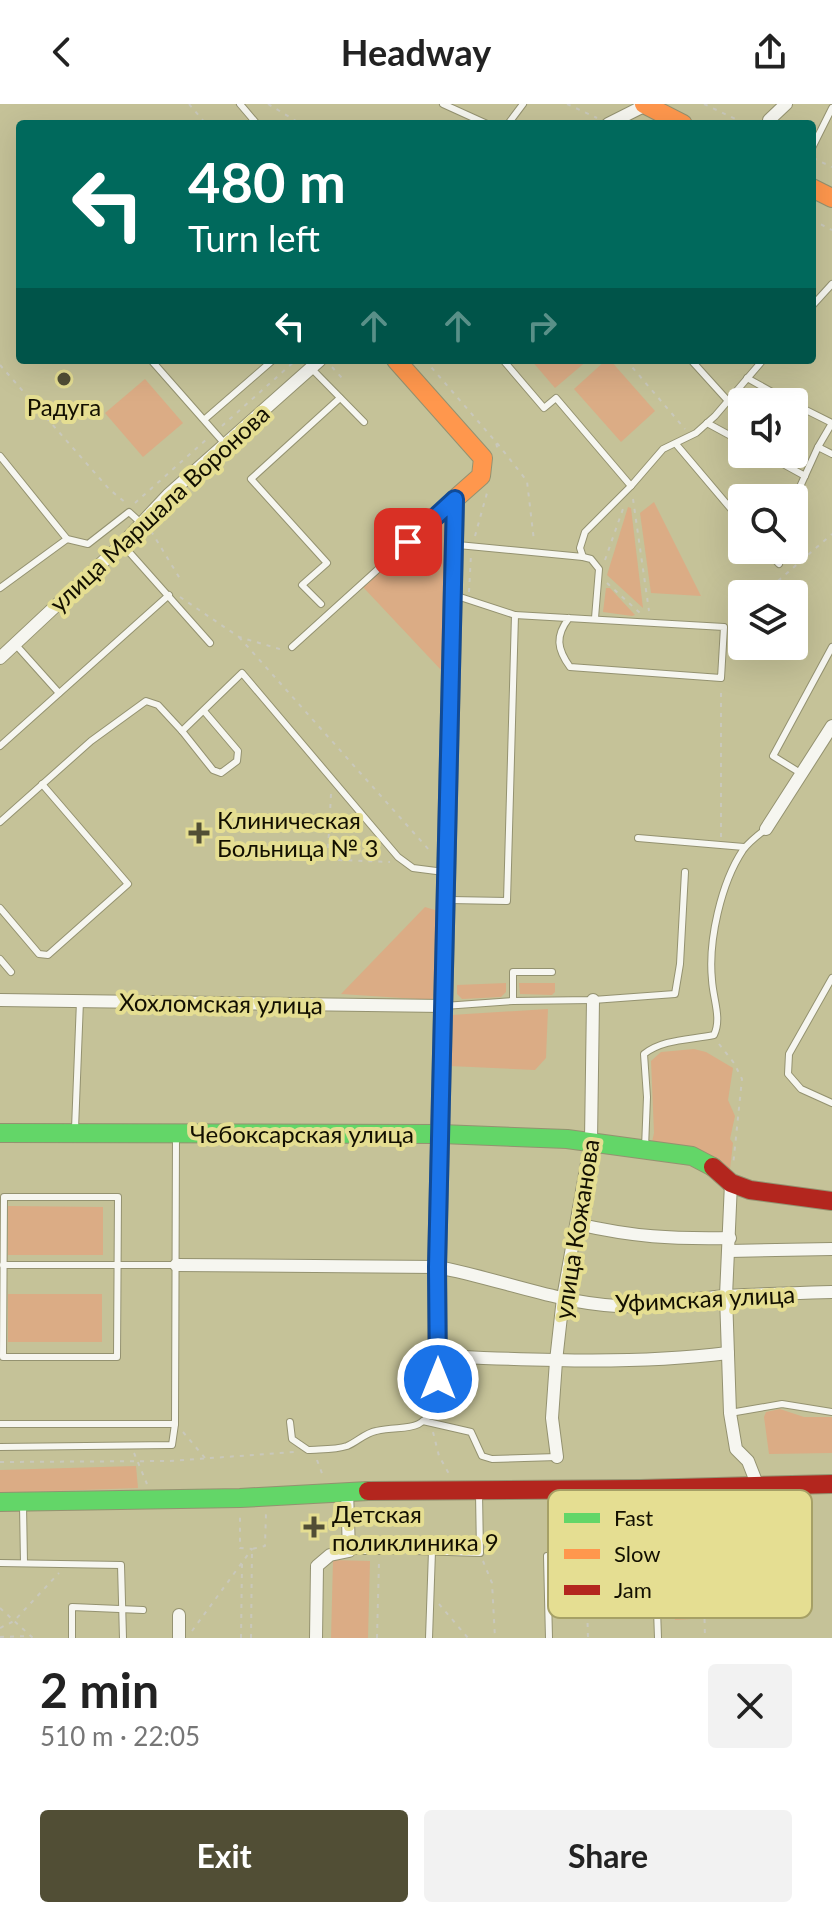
<!DOCTYPE html>
<meta charset="utf-8">
<style>
:root{--surface:#fff;--page:#f2f2f2;--text:#222;--muted:#767676;--accent:#514e35}
body{margin:0;font-family:Lato,sans-serif;background:var(--page);color:var(--text);height:100vh;display:flex;flex-direction:column;font-size:30px;white-space:nowrap}
*{box-sizing:border-box;margin:0}
p{font-size:26px;color:var(--muted)}
.icon{flex:none;width:44px;height:44px;fill:none;stroke:currentColor;stroke-width:2;stroke-linecap:round;stroke-linejoin:round}
.map{position:relative;height:1534px;overflow:hidden}
.details{display:flex;flex-direction:column;background:var(--surface);flex:1}
.details>*{flex:none}
.top-card{position:absolute;left:16px;top:16px;width:800px;height:244px;border-radius:8px;box-shadow:0 8px 32px #0002;background:#00695c;color:#fff;overflow:hidden}
.controls{position:absolute;left:728px;top:284px;display:grid;gap:16px}
.controls a{display:grid;place-items:center;width:80px;height:80px;border-radius:8px;background:var(--surface);box-shadow:0 8px 32px #0002;font-size:40px}
.pin{position:absolute;display:grid;place-items:center;width:68px;height:68px;color:#fff;margin:-34px;border-radius:16px;box-shadow:0 4px 12px #0006}
.me{position:absolute;width:88px;margin:-44px;rotate:0deg;stroke-linejoin:round;filter:drop-shadow(0 0 6px #0008)}
.turn{display:flex;align-items:center;gap:28px;height:168px;padding:0 40px;font-size:36px}
.turn .icon{width:104px;height:104px;stroke-width:2.5}
.turn b{display:block;font-size:56px;line-height:68px}
.lanes{display:flex;align-items:center;height:76px;padding:0 40px;background:#0003;justify-content:center;gap:40px;direction:ltr}
.lanes .off{opacity:.35}
.round{display:grid;place-items:center;flex:none;width:84px;height:84px;border-radius:8px;background:var(--page)}
.headline{display:flex;align-items:center;justify-content:space-between;height:136px;padding:0 40px}
h1{font-size:48px;font-weight:700;line-height:60px}
.primary-button{display:flex;gap:16px;margin-top:auto;padding:16px 40px}
.primary-button a{flex:1;height:92px;border-radius:8px;background:var(--accent);color:#fff;font-size:32px;font-weight:700;line-height:92px;text-align:center}
.primary-button a+a{background:var(--page);color:var(--text)}
header{display:flex;justify-content:space-between;align-items:center;height:104px;padding:0 40px;background:var(--surface);font-size:36px;font-weight:700}
.map>svg:first-child{display:block}
.green{fill:#dbac85}
.lines{fill:none;stroke-linecap:round;stroke-linejoin:round}
.lane-casing{stroke:#949270;stroke-width:8}
.street-casing{stroke:#949270;stroke-width:14}
.fast-casing{stroke:#949270;stroke-width:20}
.slow-casing{stroke:#949270;stroke-width:20}
.jam-casing{stroke:#949270;stroke-width:20}
.path{stroke:#c9c8bb;stroke-width:2;stroke-dasharray:4 6;stroke-linecap:butt}
.lane{stroke:#f6f6f0;stroke-width:6}
.street{stroke:#f6f6f0;stroke-width:12}
.fast{stroke:#63d668;stroke-width:18}
.slow{stroke:#ff974d;stroke-width:18}
.jam{stroke:#b3261e;stroke-width:18}
.route-casing{stroke:#114b97;stroke-width:20}
.route{stroke:#1a73e8;stroke-width:14}
.poi-dot{fill:#514e35;stroke:#e5de92;stroke-width:3}
.labels{text-anchor:middle;dominant-baseline:central;stroke-width:8;stroke-linejoin:round;paint-order:stroke}
.poi-label{font-size:24px;fill:#120f00;stroke:#e5de92;text-anchor:start}
.street-label{font-size:24px;fill:#120f00;stroke:#e5de92}
.key{fill:#e5de92;stroke:#a6a066;stroke-width:2}
.key-label{font-size:22px;fill:#120f00}
</style>
<header><svg class="icon" aria-label="back" viewBox="0 0 24 24"><path d="M15 5l-7 7 7 7"/></svg>Headway<svg class="icon" aria-label="share" viewBox="0 0 24 24"><path d="M12 15V3M7 8l5-5 5 5M5 13v7h14v-7"/></svg></header>
<div class="map">
<svg width="832" height="1534" viewBox="0 0 832 1534">
<rect width="100%" height="100%" fill="#c5c298"/>
<g class="green">
<path d="M531 256H588L555 284Z"/>
<path d="M606 256H610L655 307 621 338 574 285Z"/>
<path d="M145 275 183 319 143 353 105 309Z"/>
<path d="M654 398 701 492 651 489 640 409Z"/>
<path d="M628 403 631 404 643 504 607 471Z"/>
<path d="M442 410 447 414 441 566 363 483Z"/>
<path d="M606 484H610L635 511 632 512 603 508Z"/>
<path d="M425 803 441 808 434 896 341 890Z"/>
<path d="M506 879V888L501 893 462 895 457 890V881Z"/>
<path d="M519 879H555V888L552 891 520 890Z"/>
<path d="M548 905 546 954 535 966 449 962 451 911Z"/>
<path d="M694 945 706 948 733 964 728 996 735 1012 730 1035 733 1039 730 1065 689 1044 652 1038 654 1029 651 957 661 948Z"/>
<path d="M8 1102 103 1103V1151H8Z"/>
<rect x="8" y="1190" width="94" height="48"/>
<path d="M780 1305 804 1313H832V1349L769 1350 764 1313 766 1308Z"/>
<path d="M136 1362 138 1384 0 1389V1366Z"/>
<path d="M333 1456 370 1457 368 1534H331Z"/>
<path d="M720 1456 724 1513 675 1516 673 1458Z"/>
</g>
<g class="lines">
<defs>
<g id="lane">
<path d="M240 0 257 20"/>
<path d="M443 0 487 20"/>
<path d="M508 20 523 0"/>
<path d="M812 44 832 4"/>
<path d="M812 202 832 180"/>
<path d="M151 256 225 340"/>
<path d="M503 256 544 304 556 294 631 382"/>
<path d="M691 256 729 298"/>
<path d="M311 264 364 318"/>
<path d="M747 274 790 298"/>
<path d="M794 300 832 319 818 343 832 350"/>
<path d="M205 315 273 256"/>
<path d="M707 319 742 338"/>
<path d="M676 340 742 418"/>
<path d="M765 350 805 372"/>
<path d="M0 352 67 435 88 440 129 408 141 419"/>
<path d="M794 396 818 343"/>
<path d="M122 440 210 539"/>
<path d="M458 441 583 453 580 444 585 428 631 382 663 345 696 329 715 312 763 256"/>
<path d="M766 446 779 460"/>
<path d="M583 453 591 455 599 465 595 514"/>
<path d="M0 484 67 435"/>
<path d="M321 500 302 481 327 459 251 375 340 294"/>
<path d="M515 511 724 523 721 574 570 563C557 545 555 532 569 514"/>
<path d="M16 541 59 589"/>
<path d="M292 543 450 400"/>
<path d="M182 627 213 666 221 669 237 657 238 647 204 607"/>
<path d="M0 642 169 491"/>
<path d="M802 670 773 652 832 543"/>
<path d="M0 718 91 637 146 597 158 601 182 627 242 569 398 753 413 764 444 768"/>
<path d="M638 734 744 743"/>
<path d="M450 796 507 797 515 511 457 492"/>
<path d="M0 804 39 850 48 851 128 780 42 680"/>
<path d="M0 855 11 868"/>
<path d="M552 868H513V897L593 896 675 890 680 860 685 768"/>
<path d="M832 874 789 950 788 970 801 985 832 999"/>
<path d="M444 902 513 897"/>
<path d="M75 1025 80 897"/>
<path d="M645 1044 647 993 644 950C663 935 690 936 714 931 722 914 713 895 712 876 708 837 721 779 743 746 749 738 758 731 766 725"/>
<path d="M4 1093H118L117 1253H3Z"/>
<path d="M3 1161H176"/>
<path d="M730 1309 782 1300 832 1308"/>
<path d="M423 1317 471 1328 482 1352 492 1355 557 1353"/>
<path d="M290 1318 292 1335 308 1346C320 1345 335 1346 347 1342 357 1338 365 1329 376 1327 403 1320 420 1332 436 1300"/>
<path d="M0 1320H175L176 1031"/>
<path d="M0 1343 172 1341 175 1320"/>
<path d="M23 1401 24 1459"/>
<path d="M349 1447H391"/>
<path d="M416 1447 480 1449 479 1389"/>
<path d="M0 1459 121 1461 123 1534"/>
<path d="M72 1534V1503L143 1506"/>
<path d="M429 1534 432 1447"/>
<path d="M549 1534 547 1452 563 1453 565 1389"/>
<path d="M658 1534 655 1448 756 1445 757 1384"/>
</g>
<g id="street">
<path d="M769 16 786 0"/>
<path d="M608 20 648 0"/>
<path d="M0 554 122 440 168 391 320 256"/>
<path d="M766 725 832 622"/>
<path d="M0 896 443 902"/>
<path d="M731 1079 726 1192 730 1309 736 1345 748 1357 757 1380"/>
<path d="M577 1120C634 1133 671 1135 730 1134"/>
<path d="M729 1147 832 1145"/>
<path d="M176 1161 437 1163C497 1174 557 1199 617 1202 655 1204 691 1194 728 1192 762 1190 797 1189 832 1188"/>
<path d="M438 1252C535 1256 632 1261 728 1249"/>
<path d="M557 1353 552 1314 556 1257 563 1194 591 1037 593 896"/>
<path d="M179 1511V1534"/>
<path d="M316 1534 317 1462 330 1451 349 1447 347 1387"/>
</g>
<g id="fast">
<path d="M0 1029 441 1030 567 1035 692 1052 713 1063"/>
<path d="M438 1297 437 1163 444 866"/>
<path d="M0 1398 240 1394 368 1387"/>
</g>
<g id="slow">
<path d="M644 0 683 20"/>
<path d="M812 84 832 94"/>
<path d="M396 256 483 354 481 372 455 395 444 866"/>
</g>
<g id="jam">
<path d="M713 1063 731 1079 750 1086 832 1097"/>
<path d="M368 1387 640 1385 832 1380"/>
</g>
</defs>
<use href="#lane" class="lane-casing"/>
<use href="#street" class="street-casing"/>
<use href="#fast" class="fast-casing"/>
<use href="#slow" class="slow-casing"/>
<use href="#jam" class="jam-casing"/>
<g class="path">
<path d="M189 0 206 20"/>
<path d="M268 0 301 20"/>
<path d="M567 0 597 14"/>
<path d="M704 0 746 20"/>
<path d="M813 54 832 63"/>
<path d="M812 116 832 126"/>
<path d="M425 256 496 338 498 348"/>
<path d="M626 256 685 325"/>
<path d="M0 261 109 385 126 399"/>
<path d="M332 263 342 274"/>
<path d="M222 322 296 256"/>
<path d="M497 339 527 377 534 437"/>
<path d="M633 395 649 507"/>
<path d="M135 399 208 334"/>
<path d="M151 427 182 478"/>
<path d="M475 432 487 389"/>
<path d="M605 456 624 402"/>
<path d="M607 479 640 509"/>
<path d="M469 488 471 450"/>
<path d="M763 490 832 430"/>
<path d="M180 493 239 533 283 546"/>
<path d="M731 517 742 508"/>
<path d="M239 533 430 747"/>
<path d="M331 690 328 745 339 756 390 758"/>
<path d="M721 733V583"/>
<path d="M719 940 734 959 742 975 733 1062"/>
<path d="M183 1328 205 1354"/>
<path d="M433 1328 439 1352 449 1370"/>
<path d="M134 1349 147 1380"/>
<path d="M317 1356 323 1372"/>
<path d="M0 1358 170 1357 294 1348"/>
<path d="M584 1399 588 1534"/>
<path d="M587 1455 625 1402"/>
<path d="M703 1455 705 1534"/>
<path d="M483 1457 492 1479 495 1534"/>
<path d="M439 1500 468 1534"/>
<path d="M0 1504 33 1534"/>
<path d="M0 1524 14 1517 59 1469"/>
<path d="M192 1527 252 1445 240 1444V1411"/>
<path d="M0 1533 31 1532"/>
<path d="M241 1534 242 1460"/>
<path d="M251 1534 252 1445 265 1442 266 1409"/>
<path d="M377 1534 379 1457"/>
</g>
<use href="#lane" class="lane"/>
<use href="#street" class="street"/>
<use href="#fast" class="fast"/>
<use href="#slow" class="slow"/>
<use href="#jam" class="jam"/>
</g>
<g class="lines">
<defs>
<path id="route" d="M408 438 455 395 437 1163 438 1275"/>
</defs>
<use href="#route" class="route-casing"/>
<use href="#route" class="route"/>
</g>
<g class="poi-dot">
<circle cx="64" cy="275" r="8"/>
<path d="M195 717h8v8h8v8h-8v8h-8v-8h-8v-8h8z"/>
<path d="M310 1411h8v8h8v8h-8v8h-8v-8h-8v-8h8z"/>
</g>
<g class="labels">
<g class="poi-label">
<text x="64" y="302" text-anchor="middle">Радуга</text>
<text x="217" y="715">Клиническая<tspan x="217" dy="28">Больница № 3</tspan></text>
<text x="332" y="1409">Детская<tspan x="332" dy="28">поликлиника 9</tspan></text>
</g>
<g class="street-label">
<text transform="translate(159 404) rotate(-43)">улица Маршала Воронова</text>
<text transform="translate(221 899) rotate(1)">Хохломская улица</text>
<text x="302" y="1029">Чебоксарская улица</text>
<text transform="translate(576 1125) rotate(-81)">улица Кожанова</text>
<text transform="translate(705 1194) rotate(-3)">Уфимская улица</text>
</g>
</g>
<rect x="548" y="1386" width="264" height="128" rx="12" class="key"/>
<rect x="564" y="1409" width="36" height="10" fill="#63d668"/>
<rect x="564" y="1445" width="36" height="10" fill="#ff974d"/>
<rect x="564" y="1481" width="36" height="10" fill="#b3261e"/>
<g class="key-label">
<text x="614" y="1422">Fast</text>
<text x="614" y="1458">Slow</text>
<text x="614" y="1494">Jam</text>
</g>
</svg>
<div class="controls">
<a><svg class="icon" aria-label="sound" viewBox="0 0 24 24"><path d="M4 9h4l5-4v14l-5-4H4zM17 9q2 3 0 6"/></svg></a>
<a><svg class="icon" aria-label="search" viewBox="0 0 24 24"><circle cx="10" cy="10" r="6"/><path d="M15 15l6 6"/></svg></a>
<a><svg class="icon" aria-label="layers" viewBox="0 0 24 24"><path d="M12 4l9 5-9 5-9-5zM3 14l9 5 9-5"/></svg></a>
</div>
<div class="pin" style="left:408px;top:438px;background:#d93025"><svg class="icon" aria-label="arrive" viewBox="0 0 24 24"><path d="M6 21V4h12l-3 4 3 4H6"/></svg></div>
<svg class="me" style="left:438px;top:1275px" viewBox="-20 -20 40 40"><circle r="17" fill="#1a73e8" stroke="#fff" stroke-width="3"/><path d="M0-11L8 9 0 5-8 9z" fill="#fff"/></svg>
<div class="top-card">
<div class="turn"><svg class="icon" aria-label="left" viewBox="0 0 24 24"><path d="M17 20v-9H6M10 6l-5 5 5 5"/></svg><div><b>480 m</b>Turn left</div></div>
<div class="lanes"><svg class="icon" aria-label="left" viewBox="0 0 24 24"><path d="M17 20v-9H6M10 6l-5 5 5 5"/></svg><svg class="icon off" aria-label="ahead" viewBox="0 0 24 24"><path d="M12 20V5M6 11l6-6 6 6"/></svg><svg class="icon off" aria-label="ahead" viewBox="0 0 24 24"><path d="M12 20V5M6 11l6-6 6 6"/></svg><svg class="icon off" aria-label="right" viewBox="0 0 24 24"><path d="M7 20v-9h11M14 6l5 5-5 5"/></svg></div>
</div>
</div>
<section class="details">
<div class="headline"><div><h1>2 min</h1><p>510 m · 22:05</p></div><a class="round"><svg class="icon" aria-label="close" viewBox="0 0 24 24"><path d="M6 6l12 12M18 6L6 18"/></svg></a></div>
<div class="primary-button"><a>Exit</a><a>Share</a></div>
</section>
